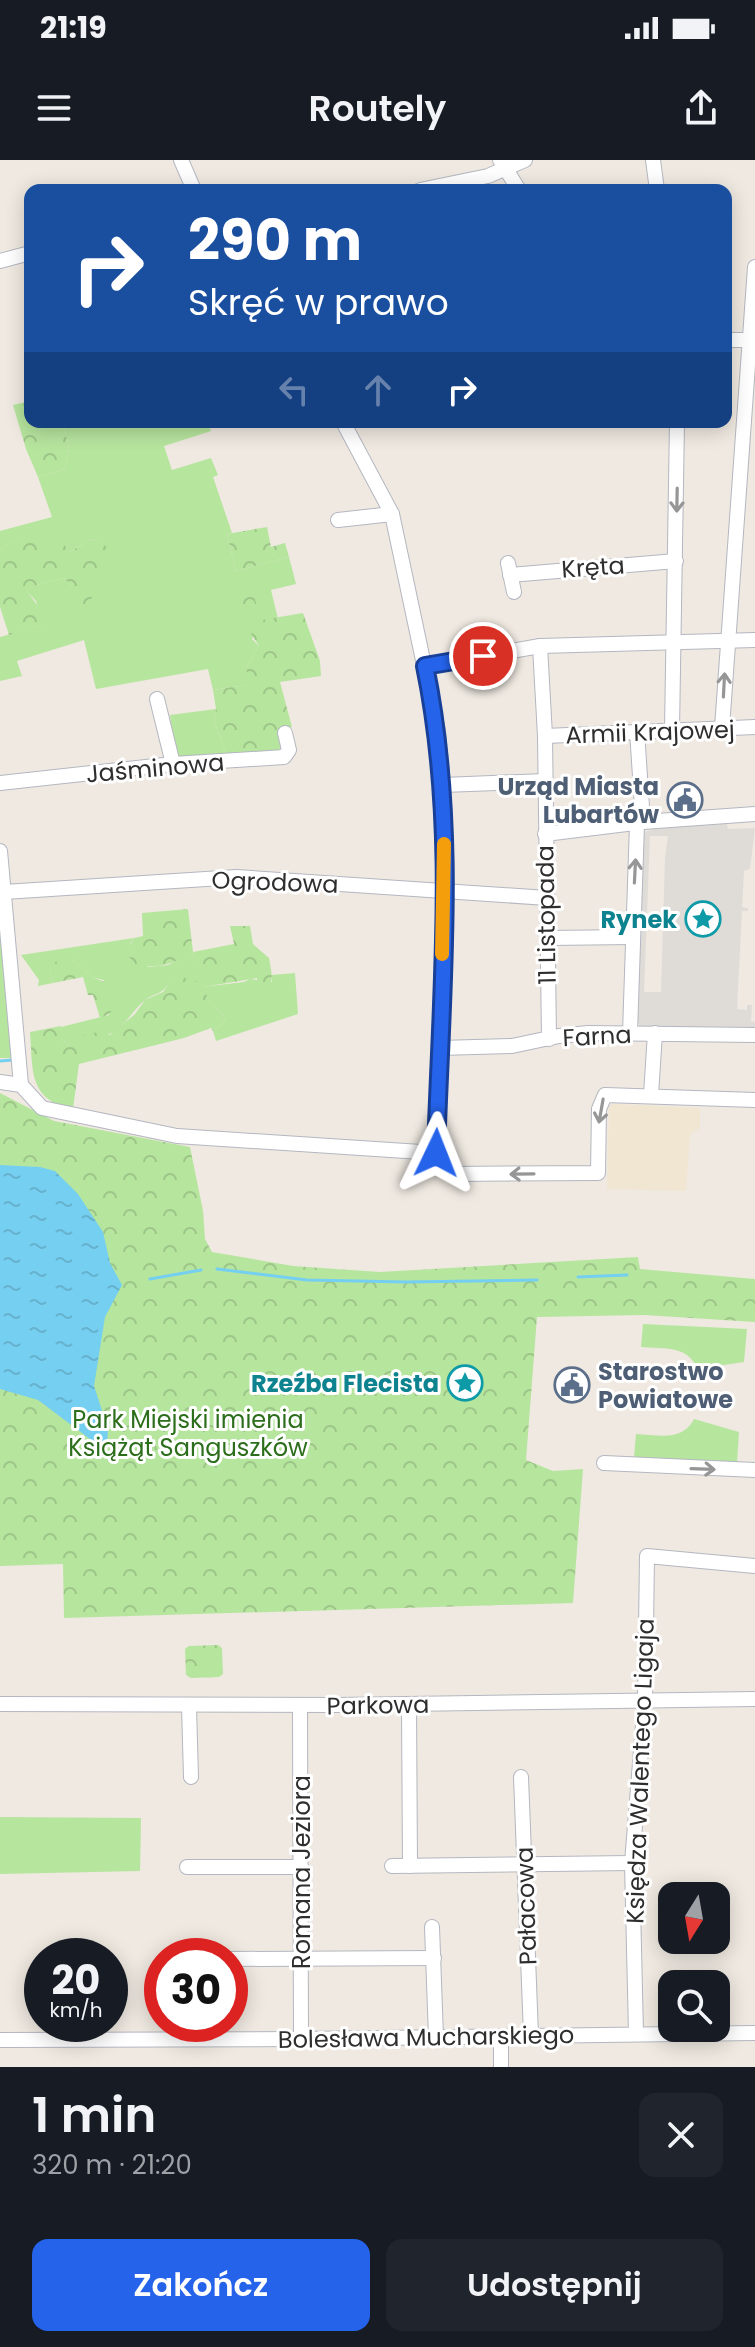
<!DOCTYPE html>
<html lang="pl">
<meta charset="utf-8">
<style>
:root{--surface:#171b24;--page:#20242c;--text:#f1f3f6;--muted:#9ea1a6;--accent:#2563eb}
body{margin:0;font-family:Poppins,sans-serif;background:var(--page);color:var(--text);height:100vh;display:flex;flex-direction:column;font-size:30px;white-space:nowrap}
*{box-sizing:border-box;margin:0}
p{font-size:26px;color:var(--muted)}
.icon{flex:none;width:44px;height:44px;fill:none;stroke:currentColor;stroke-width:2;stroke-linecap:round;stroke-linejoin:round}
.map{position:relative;height:1907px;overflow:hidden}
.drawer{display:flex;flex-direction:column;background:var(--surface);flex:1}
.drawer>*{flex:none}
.top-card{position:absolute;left:24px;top:24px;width:708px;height:244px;border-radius:16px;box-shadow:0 4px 20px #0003;background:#1a4fa0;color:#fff;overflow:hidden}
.needle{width:52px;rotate:191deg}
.fabs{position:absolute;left:658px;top:1722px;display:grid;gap:16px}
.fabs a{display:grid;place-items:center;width:72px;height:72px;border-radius:16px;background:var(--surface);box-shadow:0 4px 20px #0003;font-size:40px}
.speed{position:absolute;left:24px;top:1778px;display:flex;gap:16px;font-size:40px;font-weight:700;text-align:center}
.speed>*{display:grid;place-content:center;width:104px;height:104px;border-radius:50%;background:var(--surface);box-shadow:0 4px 20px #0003;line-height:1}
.speed small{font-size:20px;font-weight:400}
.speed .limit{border:12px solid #d22;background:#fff;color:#111}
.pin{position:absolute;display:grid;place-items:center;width:68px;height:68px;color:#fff;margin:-34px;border:4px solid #fff;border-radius:50%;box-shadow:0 2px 8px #0007}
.me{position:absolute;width:88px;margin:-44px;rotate:2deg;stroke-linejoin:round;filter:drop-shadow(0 0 6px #0008)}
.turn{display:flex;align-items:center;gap:28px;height:168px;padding:0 32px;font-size:36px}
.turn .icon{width:104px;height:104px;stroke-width:2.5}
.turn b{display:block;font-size:56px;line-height:68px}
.lanes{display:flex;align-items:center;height:76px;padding:0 32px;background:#0003;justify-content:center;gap:40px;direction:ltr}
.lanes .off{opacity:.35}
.round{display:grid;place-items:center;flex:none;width:84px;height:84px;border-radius:16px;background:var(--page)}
.overview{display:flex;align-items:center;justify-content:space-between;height:136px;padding:0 32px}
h1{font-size:48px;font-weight:600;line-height:60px}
.action{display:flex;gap:16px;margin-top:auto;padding:16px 32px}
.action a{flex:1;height:92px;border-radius:16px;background:var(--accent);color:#fff;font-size:32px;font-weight:600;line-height:92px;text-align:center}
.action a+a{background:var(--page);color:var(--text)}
.status{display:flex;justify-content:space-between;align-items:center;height:56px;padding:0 40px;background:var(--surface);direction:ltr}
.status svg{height:22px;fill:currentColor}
header{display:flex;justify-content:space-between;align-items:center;height:104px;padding:0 32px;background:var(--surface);font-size:36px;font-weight:600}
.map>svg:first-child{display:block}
.education{fill:#f0e6d1}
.grass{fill:#b6e59e}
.forest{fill:url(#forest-crowns)}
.plaza{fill:#dfdcd8;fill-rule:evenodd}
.water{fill:url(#water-ripples)}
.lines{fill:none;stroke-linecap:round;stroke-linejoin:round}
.stream{stroke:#75cff0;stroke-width:3}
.minor-casing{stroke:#b4b7c1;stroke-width:16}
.minor{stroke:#fff;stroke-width:14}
.oneway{stroke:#969696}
.route-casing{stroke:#184099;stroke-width:20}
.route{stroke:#2563eb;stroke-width:14}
.slow{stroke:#f59e0b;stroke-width:14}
.labels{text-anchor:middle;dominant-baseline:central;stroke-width:6;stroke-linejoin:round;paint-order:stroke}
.street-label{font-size:24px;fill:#2e2e2e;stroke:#fff}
.service-label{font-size:24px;font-weight:bold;fill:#4e5e75;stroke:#fff;text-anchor:end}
.culture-label{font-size:24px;font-weight:bold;fill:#0d838f;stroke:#fff;text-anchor:end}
.park-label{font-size:24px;fill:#2c6e1b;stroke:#fff}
</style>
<div class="status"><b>21:19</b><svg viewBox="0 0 49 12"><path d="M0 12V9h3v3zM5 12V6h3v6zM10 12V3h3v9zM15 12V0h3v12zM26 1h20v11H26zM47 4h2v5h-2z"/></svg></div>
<header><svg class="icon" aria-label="menu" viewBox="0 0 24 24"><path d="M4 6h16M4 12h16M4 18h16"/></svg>Routely<svg class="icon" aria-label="share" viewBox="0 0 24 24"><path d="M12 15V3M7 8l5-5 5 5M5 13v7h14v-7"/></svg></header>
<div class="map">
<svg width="755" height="1907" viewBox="0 0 755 1907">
<defs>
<pattern id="forest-crowns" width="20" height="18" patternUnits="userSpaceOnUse" patternTransform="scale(2)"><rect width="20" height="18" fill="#b6e59e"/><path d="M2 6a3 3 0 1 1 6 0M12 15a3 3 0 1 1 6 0" fill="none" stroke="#9dc588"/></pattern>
<pattern id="water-ripples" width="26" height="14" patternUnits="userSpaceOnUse" patternTransform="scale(2)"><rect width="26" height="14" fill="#75cff0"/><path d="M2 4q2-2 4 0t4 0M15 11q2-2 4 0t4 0" fill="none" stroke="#66b2ce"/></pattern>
</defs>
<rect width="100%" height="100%" fill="#efe9e1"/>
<path class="education" d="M613 944 700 948V968L690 974 686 1031 607 1029 609 947Z"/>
<g class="grass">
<path d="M63 262H208L211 271 164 286 172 310 211 298 218 315 213 317 232 373 227 374 236 411 289 397 296 424 271 430 278 459 262 460 252 479 259 486 247 507 246 525 213 530 208 509 96 529 84 480 17 501 22 516 0 521V477L42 465 36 441 24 428 64 418 72 427 99 383 91 379 70 392C53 376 18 374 0 390V371L52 357 38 317 65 309 69 288Z"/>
<path d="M216 549 214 561 227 596 179 598 174 587 170 555Z"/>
<path d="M0 756 14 898H0Z"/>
<path d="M134 778 130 784 148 807 168 805 193 792 199 823 170 822C161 836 155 832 144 841 133 850 125 866 112 873 99 880 81 879 68 885L61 878V867L109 855 104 820 94 818 72 799 56 804 50 811 53 823 38 826 39 820 21 795Z"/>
<path d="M295 813 298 854 216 881 213 871 225 861 221 852 211 845 202 827 244 822 250 819 272 822 271 815Z"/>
<path d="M643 1164 747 1169 744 1202 697 1209C689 1185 663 1189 641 1187Z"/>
<path d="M694 1259 739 1272 737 1303 634 1297 636 1274C658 1275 682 1282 694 1259Z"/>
<path d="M0 1657 141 1658 140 1711 0 1714Z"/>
</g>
<g class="forest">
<path d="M30 241V262H63L69 288 65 309 38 317 26 289 13 245Z"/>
<path d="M267 367 271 387 285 383 289 397 236 411 227 374Z"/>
<path d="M36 373 57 376 70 392 91 379 120 393 123 407 115 415 101 413C100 429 93 440 79 449L68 444 72 427 64 418 25 428 47 459 42 465 9 475 0 447V390C11 380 24 381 36 373Z"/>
<path d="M253 434 262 460 303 453 320 501 321 516 280 522 292 567 280 569V589L272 593 227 596 214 561 216 549 213 530 245 525 247 507 259 486 248 469 239 436Z"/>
<path d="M188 749 193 792 234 784 230 766H250L253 784 269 798C271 811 276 824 263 830L258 829 257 818 203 827 211 845 221 852 225 861 213 871 211 868 184 878 79 904 73 949C28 940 33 910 30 872L61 866V878L68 885 90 872 110 875 135 854 145 840 163 832 170 822 185 818 198 822 193 792C174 804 157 809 136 805L126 793 134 778 143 776 142 753Z"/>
<path d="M60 795 72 799 94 818 114 825C121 840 116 853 100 858L93 835H88L83 817 53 823 50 811Z"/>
<path d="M0 933 54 961 190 987 203 1051 205 1079 212 1092 293 1106 380 1112 638 1097 640 1109 755 1119V1162L644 1155 537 1157 526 1300 553 1311 583 1309 573 1443 64 1458 63 1404 0 1406Z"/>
<path d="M218 1485 222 1488 223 1514 219 1517 191 1518 186 1515 185 1489 189 1486Z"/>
</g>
<path class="plaza" d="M727 664 728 669 755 668 750 709 744 711 742 747 748 748V751H742L737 849 747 850V845H752L751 861 755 862V870L642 867 635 860 640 673 667 666ZM650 676H668L665 697 661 832H644Z"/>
<path class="water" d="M0 1005 40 1007 55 1011 78 1034 103 1072 110 1103 122 1125 105 1157 94 1226 108 1269 107 1285 101 1286 94 1282 38 1240 0 1229Z"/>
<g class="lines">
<g class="stream">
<path d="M0 901 12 900"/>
<path d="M217 1109 307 1120 406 1122 537 1120"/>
<path d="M578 1117 627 1115"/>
<path d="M150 1119 201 1110"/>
</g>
<defs>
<g id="minor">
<path d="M181 0 194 30"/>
<path d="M500 0 519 30"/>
<path d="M653 0 657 30"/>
<path d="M420 30 488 16 525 0"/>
<path d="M0 101 30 93"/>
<path d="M726 180H755"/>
<path d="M343 262 392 354 438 571 443 625 444 732 436 993 442 1008 451 1014 598 1013 599 949 605 935 755 940"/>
<path d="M338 360 392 354"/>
<path d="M508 403 514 432"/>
<path d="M510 415 676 401"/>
<path d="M540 486 545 576 549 879"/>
<path d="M425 506 540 486 755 480"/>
<path d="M157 539 173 604"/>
<path d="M722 568 755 107"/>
<path d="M672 570 677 262"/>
<path d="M637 571 643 662"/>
<path d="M545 576 755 567"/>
<path d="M0 623 173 604 284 597 289 590 285 573"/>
<path d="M443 625 545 621"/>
<path d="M545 674 643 662 755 654"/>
<path d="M0 691 21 925"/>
<path d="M4 732 237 717 547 738"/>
<path d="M548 778 632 777"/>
<path d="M630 873 637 664"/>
<path d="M440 888 512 886 559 876 588 873 755 875"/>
<path d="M0 922 21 925 42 948 177 976 436 993"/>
<path d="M651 935 655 873"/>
<path d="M604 1303 755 1310"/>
<path d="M0 1544 336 1545 755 1539"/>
<path d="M409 1545 410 1706"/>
<path d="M189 1546 191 1617"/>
<path d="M300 1546 301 1879"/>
<path d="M521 1617 531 1875"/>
<path d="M392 1706 632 1703"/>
<path d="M187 1707H301"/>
<path d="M432 1767 436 1877"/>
<path d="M230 1799 434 1798"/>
<path d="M636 1873 632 1703 645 1540 647 1396 755 1406"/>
<path d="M0 1880 301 1879 755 1873"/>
<path d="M501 1907V1876"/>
</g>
</defs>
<use href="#minor" class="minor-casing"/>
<use href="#minor" class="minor"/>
</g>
<defs><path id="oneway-shaft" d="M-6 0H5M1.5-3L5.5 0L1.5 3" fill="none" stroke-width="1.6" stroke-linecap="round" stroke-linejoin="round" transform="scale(2)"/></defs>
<g class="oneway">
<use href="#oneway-shaft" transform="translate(677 340) rotate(91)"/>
<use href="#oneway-shaft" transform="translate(724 525) rotate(-87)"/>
<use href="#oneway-shaft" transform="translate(635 711) rotate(-87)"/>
<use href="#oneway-shaft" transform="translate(601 951) rotate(100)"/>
<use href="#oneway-shaft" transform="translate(522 1014) rotate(179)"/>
<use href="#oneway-shaft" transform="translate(703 1309) rotate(2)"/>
</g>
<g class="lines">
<defs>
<path id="route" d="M436 993C441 831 458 666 425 506L483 496"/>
</defs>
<use href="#route" class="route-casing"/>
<use href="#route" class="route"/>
<path class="slow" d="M442 794 444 684"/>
</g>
<defs>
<symbol id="civic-ring" viewBox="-11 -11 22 22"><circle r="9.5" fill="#fff" stroke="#5c6f8a" stroke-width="1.5"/><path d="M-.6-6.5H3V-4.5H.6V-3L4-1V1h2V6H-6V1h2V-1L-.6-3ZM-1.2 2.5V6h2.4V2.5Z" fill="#5c6f8a"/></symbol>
<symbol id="sight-ring" viewBox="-11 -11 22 22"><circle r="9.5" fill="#fff" stroke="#0f9aa8" stroke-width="1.5"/><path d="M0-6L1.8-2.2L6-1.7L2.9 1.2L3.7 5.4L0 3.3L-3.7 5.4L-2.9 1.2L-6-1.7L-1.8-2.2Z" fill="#0f9aa8"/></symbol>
</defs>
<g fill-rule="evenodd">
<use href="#civic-ring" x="665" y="620" width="40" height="40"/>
<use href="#sight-ring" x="683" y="739" width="40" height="40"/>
<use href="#sight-ring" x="445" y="1203" width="40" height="40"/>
<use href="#civic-ring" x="552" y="1205" width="40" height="40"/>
</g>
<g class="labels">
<g class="street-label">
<text transform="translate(593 407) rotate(-4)">Kręta</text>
<text transform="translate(650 572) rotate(-2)">Armii Krajowej</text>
<text transform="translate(155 608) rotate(-5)">Jaśminowa</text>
<text transform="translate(275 722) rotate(2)">Ogrodowa</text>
<text transform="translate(546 755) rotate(-91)">11 Listopada</text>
<text transform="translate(597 876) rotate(-3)">Farna</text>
<text transform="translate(378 1545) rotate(-1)">Parkowa</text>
<text transform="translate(640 1611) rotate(-88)">Księdza Walentego Ligaja</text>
<text transform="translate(301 1712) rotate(-90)">Romana Jeziora</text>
<text transform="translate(526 1746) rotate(-92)">Pałacowa</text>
<text transform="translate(426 1877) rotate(-1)">Bolesława Mucharskiego</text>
</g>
<g class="service-label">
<text x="659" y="626">Urząd Miasta<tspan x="659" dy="28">Lubartów</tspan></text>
<text x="598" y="1211" text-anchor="start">Starostwo<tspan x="598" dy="28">Powiatowe</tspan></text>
</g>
<g class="culture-label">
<text x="677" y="759">Rynek</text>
<text x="439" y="1223">Rzeźba Flecista</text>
</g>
<g class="park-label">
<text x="188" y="1259">Park Miejski imienia<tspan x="188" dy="28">Książąt Sanguszków</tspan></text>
</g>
</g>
</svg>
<div class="fabs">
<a><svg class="needle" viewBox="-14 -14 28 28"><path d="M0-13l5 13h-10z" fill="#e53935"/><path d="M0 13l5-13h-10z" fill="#9ea1a6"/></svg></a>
<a><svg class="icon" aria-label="search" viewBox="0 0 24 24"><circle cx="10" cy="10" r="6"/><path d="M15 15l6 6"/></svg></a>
</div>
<div class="speed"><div>20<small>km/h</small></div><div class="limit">30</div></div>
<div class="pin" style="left:483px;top:496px;background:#d93025"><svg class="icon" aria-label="arrive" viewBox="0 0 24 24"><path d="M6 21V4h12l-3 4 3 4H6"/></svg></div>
<svg class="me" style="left:436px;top:993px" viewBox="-20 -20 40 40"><path d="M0-17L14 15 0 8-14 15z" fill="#2563eb" stroke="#fff" stroke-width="4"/></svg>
<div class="top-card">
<div class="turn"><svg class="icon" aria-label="right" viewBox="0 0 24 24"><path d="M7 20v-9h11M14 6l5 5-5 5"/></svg><div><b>290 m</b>Skręć w prawo</div></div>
<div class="lanes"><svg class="icon off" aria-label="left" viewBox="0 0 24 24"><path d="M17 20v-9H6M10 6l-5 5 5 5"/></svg><svg class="icon off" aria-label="ahead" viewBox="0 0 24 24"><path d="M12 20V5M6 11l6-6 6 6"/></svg><svg class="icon" aria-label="right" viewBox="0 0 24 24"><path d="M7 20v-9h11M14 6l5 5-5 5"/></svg></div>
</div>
</div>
<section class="drawer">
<div class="overview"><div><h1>1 min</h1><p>320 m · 21:20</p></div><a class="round"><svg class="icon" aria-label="close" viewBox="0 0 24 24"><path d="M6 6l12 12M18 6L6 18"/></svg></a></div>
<div class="action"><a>Zakończ</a><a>Udostępnij</a></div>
</section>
